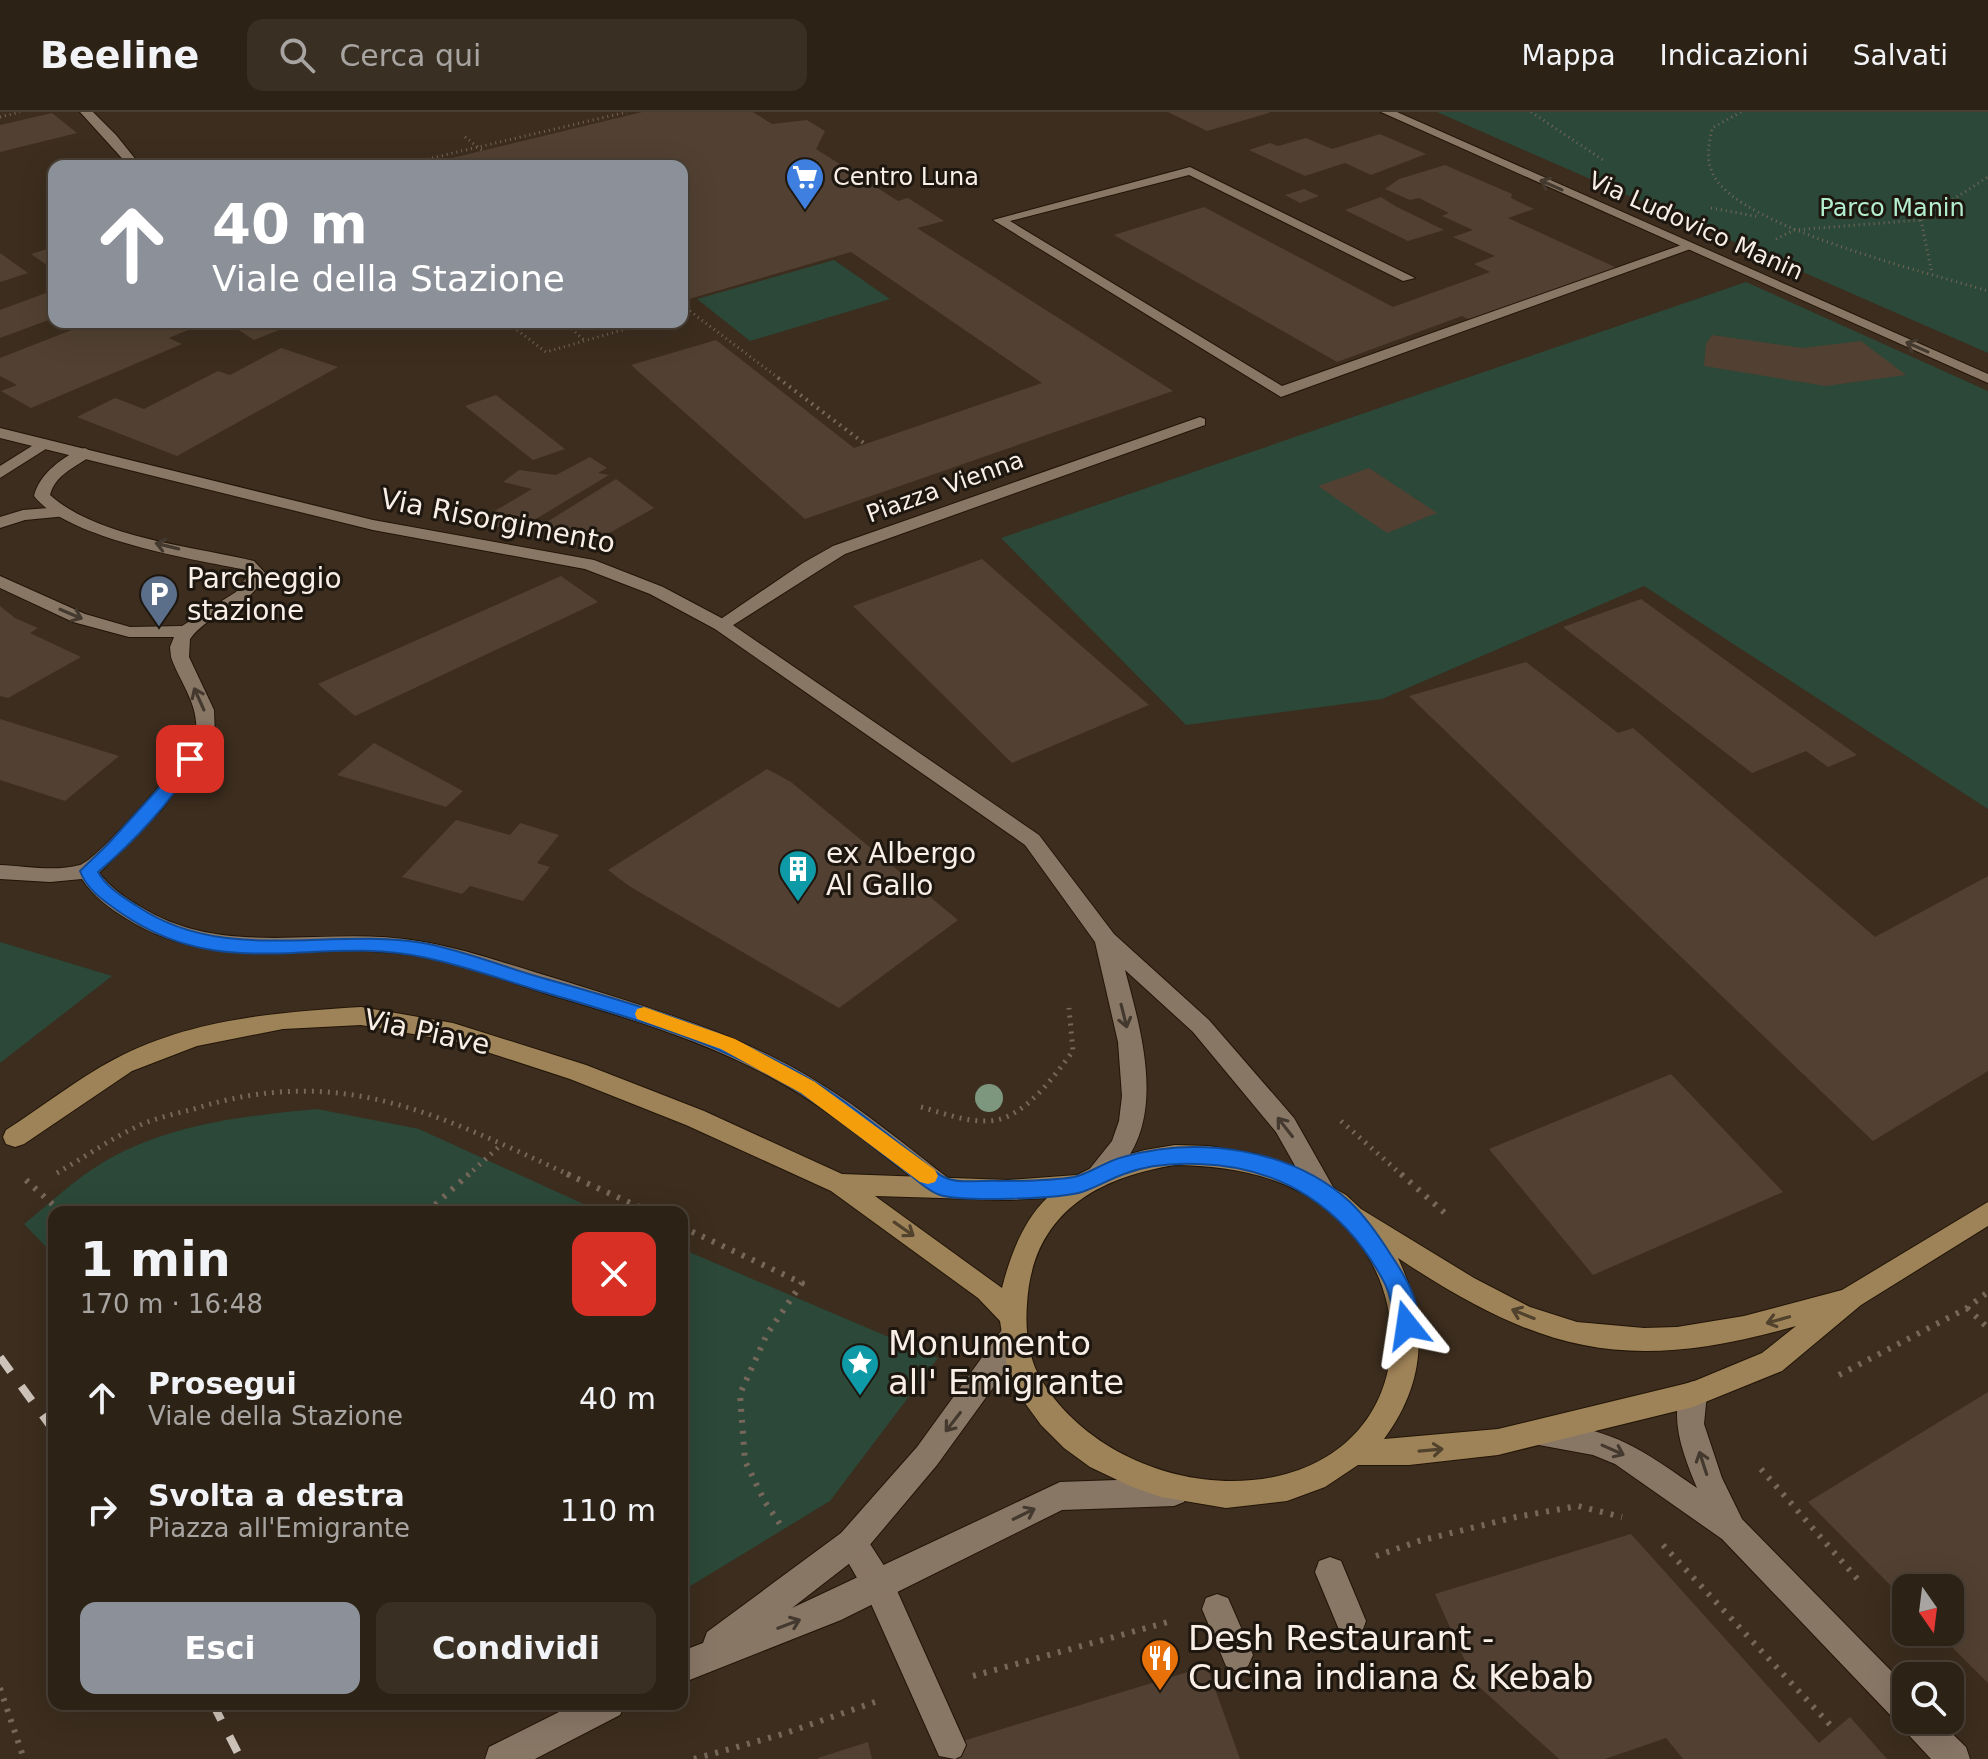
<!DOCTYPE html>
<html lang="it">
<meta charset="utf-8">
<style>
:root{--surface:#2d2216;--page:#392f23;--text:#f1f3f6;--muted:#a7a4a1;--line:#483f35;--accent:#8c9099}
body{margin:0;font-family:"DejaVu Sans",sans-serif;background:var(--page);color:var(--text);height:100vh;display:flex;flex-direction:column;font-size:30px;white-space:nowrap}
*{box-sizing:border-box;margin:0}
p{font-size:26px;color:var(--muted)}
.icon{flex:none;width:44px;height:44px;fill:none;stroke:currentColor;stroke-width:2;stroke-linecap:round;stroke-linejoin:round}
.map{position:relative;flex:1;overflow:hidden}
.side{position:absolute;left:48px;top:1094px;width:640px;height:504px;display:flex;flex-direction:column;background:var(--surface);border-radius:16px;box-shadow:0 8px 32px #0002,0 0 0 2px var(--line)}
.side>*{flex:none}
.guide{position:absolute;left:48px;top:48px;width:640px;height:168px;border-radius:16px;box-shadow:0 8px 32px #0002,0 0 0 2px var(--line);background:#8c9099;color:#fff;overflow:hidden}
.needle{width:52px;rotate:166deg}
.tools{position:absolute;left:1892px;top:1462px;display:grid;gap:16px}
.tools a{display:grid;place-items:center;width:72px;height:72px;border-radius:16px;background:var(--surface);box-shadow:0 8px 32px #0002,0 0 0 2px var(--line);font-size:40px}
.pin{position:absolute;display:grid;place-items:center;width:68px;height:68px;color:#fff;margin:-34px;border-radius:16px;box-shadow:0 4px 12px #0006}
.me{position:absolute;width:88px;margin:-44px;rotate:345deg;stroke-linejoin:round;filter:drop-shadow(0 0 6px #0008)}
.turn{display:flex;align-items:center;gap:28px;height:168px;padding:0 32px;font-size:36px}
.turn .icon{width:104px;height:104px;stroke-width:2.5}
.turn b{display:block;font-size:56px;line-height:68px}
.round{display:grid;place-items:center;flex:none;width:84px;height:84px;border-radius:16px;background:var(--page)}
.summary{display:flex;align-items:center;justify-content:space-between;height:136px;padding:0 32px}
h1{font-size:48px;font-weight:700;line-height:60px}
.primary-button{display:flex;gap:16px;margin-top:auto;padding:16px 32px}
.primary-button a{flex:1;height:92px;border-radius:16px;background:var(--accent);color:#fff;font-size:32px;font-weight:700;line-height:92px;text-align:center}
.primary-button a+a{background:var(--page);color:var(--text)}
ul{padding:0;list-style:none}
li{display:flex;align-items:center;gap:24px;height:112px;padding:0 32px}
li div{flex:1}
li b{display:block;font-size:30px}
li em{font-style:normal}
header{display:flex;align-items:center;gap:48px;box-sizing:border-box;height:112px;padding:0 40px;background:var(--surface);border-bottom:2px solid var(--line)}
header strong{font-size:38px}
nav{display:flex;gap:44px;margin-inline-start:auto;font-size:28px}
.search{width:560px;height:72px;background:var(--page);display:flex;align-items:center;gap:20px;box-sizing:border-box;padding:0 28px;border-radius:16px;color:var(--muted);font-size:30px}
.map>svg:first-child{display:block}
.green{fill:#2b4838}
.building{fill:#524132}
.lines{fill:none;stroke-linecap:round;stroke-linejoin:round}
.service-casing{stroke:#221507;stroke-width:2}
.minor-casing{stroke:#221507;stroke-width:2}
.tertiary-casing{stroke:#221507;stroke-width:2}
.secondary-casing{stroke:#221507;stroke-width:2}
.path-far3{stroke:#75675a;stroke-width:3;stroke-dasharray:1 4;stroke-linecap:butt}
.path-far2{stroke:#75675a;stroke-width:4;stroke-dasharray:2 5;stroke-linecap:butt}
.path-far1{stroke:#75675a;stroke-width:5;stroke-dasharray:2 6;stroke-linecap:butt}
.path{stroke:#75675a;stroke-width:6;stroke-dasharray:3 8;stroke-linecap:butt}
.service{fill:#897766;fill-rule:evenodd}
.minor{fill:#897766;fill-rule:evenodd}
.tertiary{fill:#897766;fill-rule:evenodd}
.secondary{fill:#9f8358;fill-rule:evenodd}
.rail{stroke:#cec3b9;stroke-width:8;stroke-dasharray:18 18;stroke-linecap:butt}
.tree{fill:#7d977e}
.oneway{stroke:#43392e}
.oneway2{stroke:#51422d}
.route{fill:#1a73e8;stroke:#114b97;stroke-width:2}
.slow{fill:#f59e0b}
.labels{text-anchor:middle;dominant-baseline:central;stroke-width:6;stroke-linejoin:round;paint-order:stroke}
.far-poi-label{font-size:24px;fill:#f9efe6;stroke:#1d1710;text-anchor:start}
.far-park-label{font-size:24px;fill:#b3eecd;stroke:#1d1710}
.far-street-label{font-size:24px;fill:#f9efe6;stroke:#1d1710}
.street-label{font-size:28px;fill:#f9efe6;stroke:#1d1710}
.poi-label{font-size:28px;fill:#f9efe6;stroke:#1d1710;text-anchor:start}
.near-poi-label{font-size:34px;fill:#f9efe6;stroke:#1d1710;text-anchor:start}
</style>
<header>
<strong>Beeline</strong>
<div class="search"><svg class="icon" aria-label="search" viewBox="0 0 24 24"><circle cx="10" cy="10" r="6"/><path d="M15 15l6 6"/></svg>Cerca qui</div>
<nav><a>Mappa</a><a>Indicazioni</a><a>Salvati</a></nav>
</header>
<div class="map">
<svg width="1988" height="1647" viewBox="0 0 1988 1647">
<rect width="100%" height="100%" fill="#3c2d1e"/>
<g class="green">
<path d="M1437 0H1988V241Z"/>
<path d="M834 148 890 187 750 229 697 187Z"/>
<path d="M1746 170 1988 279V697L1644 474 1382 587 1186 613 1001 426Z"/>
<path d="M0 830 112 864 0 951Z"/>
<path d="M317 997 419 1017 601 1100H54V1143L24 1112C49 1092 75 1067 102 1051 168 1012 243 1004 317 997Z"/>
<path d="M682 1137 938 1246 830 1389 682 1479Z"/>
</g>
<g class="building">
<path d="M642 0H753L772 12 807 8 825 19 816 37 898 89 908 86 944 109 917 116 1173 279 805 407 631 253 716 228 854 336 1042 271 851 140 682 189V54H419Z"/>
<path d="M1168 0H1269V1L1207 19Z"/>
<path d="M52 1 77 21 0 40V13Z"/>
<path d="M1380 22 1426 42 1371 63 1345 51 1305 64 1249 38 1270 31 1278 34 1306 26 1332 37Z"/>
<path d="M1445 53 1512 82 1511 86 1534 97 1508 106 1617 156 1472 209 1462 204 1337 250 1114 123 1204 95 1393 195 1490 160 1474 152 1495 144 1453 125 1473 118 1442 104 1449 101 1419 86 1410 88 1385 77 1399 67Z"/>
<path d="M1304 77 1319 84 1300 91 1285 83Z"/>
<path d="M1381 85 1395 94 1444 118 1408 129 1345 98Z"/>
<path d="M54 135V158L31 142Z"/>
<path d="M0 141 28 161 0 170Z"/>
<path d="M54 178V206L0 226V198Z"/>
<path d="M92 210H207L169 226 182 232 31 296 1 279 17 273 0 264V246Z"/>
<path d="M248 210H274L284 216 254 228 234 215Z"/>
<path d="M1712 223 1803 236 1861 229 1906 263 1826 274 1704 254 1706 232Z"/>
<path d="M281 236 338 255 177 344 77 305 115 286 144 297 218 259 230 263Z"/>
<path d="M496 283 565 337 533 348 465 294Z"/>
<path d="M590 345 607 356 598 361 609 363 516 419 476 410 532 377 503 370 519 358 556 363Z"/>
<path d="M1369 356 1437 401 1387 421 1318 374Z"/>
<path d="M616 367 654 396 595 429 542 413Z"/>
<path d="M982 447 1149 593 1012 651 853 494Z"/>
<path d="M561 464 598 490 355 604 318 572Z"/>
<path d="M1641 487 1857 643 1828 655 1806 639 1752 661 1563 515Z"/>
<path d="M0 494 15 506 38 516 30 521 81 545 8 586 0 584Z"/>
<path d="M1526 550 1618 621 1633 616 1875 825 1988 764V959L1873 1029 1409 584Z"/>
<path d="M0 607 119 644 65 689 0 668Z"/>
<path d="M374 631 463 679 446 695 337 663Z"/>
<path d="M767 657 791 670 958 808 839 896 629 774 608 758Z"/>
<path d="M456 708 510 723 520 711 559 723 537 751 550 755 523 789 470 774 462 782 402 765Z"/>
<path d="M1671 962 1783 1080 1593 1163 1489 1037Z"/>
<path d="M1988 1280V1571L1937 1520H1950V1476H1906V1489L1808 1390Z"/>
<path d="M1631 1422 1819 1631 1850 1605 1887 1647H1683L1666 1626 1605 1647H1559L1475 1571 1435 1482Z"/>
<path d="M1207 1554 1240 1647H954L950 1633Z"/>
<path d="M868 1630 872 1647H818V1646Z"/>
</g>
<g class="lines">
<defs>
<g id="service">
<path d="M80 0H93L116 23 141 54H129Z"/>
<path d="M1190 55 1415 166 1403 169 1189 63 1010 109 1282 274 1684 132 1696 135 1281 285 993 108Z"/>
<path d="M1200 305 1205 307V313L845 442 727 517 721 518 712 513 803 451 833 434Z"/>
<path d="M61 395 69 400 67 404 25 408 0 416V405L23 398Z"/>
<path d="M852 1417 863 1421 890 1463 966 1633 961 1644 955 1647 939 1644 868 1485 837 1431 841 1421Z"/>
<path d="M1330 1445 1341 1449 1366 1509 1362 1520 1351 1524 1340 1520 1315 1460 1319 1449Z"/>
<path d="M1217 1482 1228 1486 1253 1543 1248 1554 1237 1559 1226 1554 1202 1497 1206 1486Z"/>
</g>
<g id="minor">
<path d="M1381 0H1397L1988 262V271Z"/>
<path d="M43 327 49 329V335L0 366V354Z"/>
<path d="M85 336 93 341 91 344C75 355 55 363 50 383 98 426 192 434 254 449L266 462C245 502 212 497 190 527L189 545 214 598 215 625 163 696 99 761C110 775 125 786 141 795 226 848 325 813 418 829 468 837 515 855 564 869 650 896 738 921 816 969 864 998 907 1035 952 1069L956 1076 952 1083 943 1086 934 1083C880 1041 828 995 767 963 699 927 625 905 551 883 503 868 455 849 405 842 307 829 217 863 127 807 109 796 93 784 82 767L50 770 0 767V753C25 754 55 760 80 753 99 747 194 639 196 620 199 592 179 569 171 545L170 535 174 525H129L73 510 0 476V464L85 502 130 515 182 514 236 480 248 463 242 457C189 447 67 426 34 384 39 362 64 343 85 336Z"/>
<path d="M1014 1212 1024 1215 1028 1224 1024 1233 937 1353 863 1441 792 1496 1060 1370 1174 1366 1184 1370 1189 1380 1184 1390 1174 1394 1062 1398 841 1508 682 1571V1539L703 1531 707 1520 841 1421 917 1335 1004 1215Z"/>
<path d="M1693 1269 1703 1273 1707 1282 1704 1312 1722 1366 1742 1407 1906 1574V1608H1938L1966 1635 1970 1647H1931L1905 1619 1901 1611 1895 1608 1722 1427 1615 1352 1593 1343 1528 1331 1524 1322 1528 1313C1541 1308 1551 1311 1564 1313 1620 1320 1652 1345 1697 1376 1684 1345 1668 1306 1683 1273Z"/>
<path d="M575 1592H625L620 1603 535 1647H485L489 1635Z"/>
</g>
<path id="tertiary" d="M0 316 373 408 594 448 663 475 727 509 1039 723 1114 822 1209 908 1294 1006 1337 1082 1333 1089 1324 1092 1315 1089 1276 1020 1193 920 1125 858C1141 919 1167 1004 1119 1057 1109 1068 1103 1076 1088 1071L1084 1064 1112 1029 1119 1009 1122 984 1118 930 1095 830 1025 733 715 517 650 482 585 457 373 418 0 326Z"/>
<path id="secondary" d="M361 895 453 911 586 953 704 999 842 1062 1008 1068 1077 1063 1108 1048 1145 1038 1175 1033 1208 1034 1256 1042 1296 1055 1346 1083 1361 1097 1474 1166 1530 1195 1577 1210 1644 1216 1677 1215 1744 1204 1842 1178 1988 1090V1114L1861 1193 1782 1259 1693 1295 1498 1343 1409 1353H1358L1325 1375 1287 1389 1226 1396 1161 1385 1130 1374 1090 1355 1064 1336 1041 1313 1022 1287 1007 1253 1000 1209 978 1186 831 1079 686 1013 570 967 453 929 361 913 283 917 197 934 132 959 24 1032 15 1035 6 1032 3 1025 6 1018C42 995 77 967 115 947 190 907 278 900 361 895ZM1175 1053C1230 1054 1285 1063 1329 1099 1422 1175 1413 1327 1286 1362 1198 1386 1090 1347 1042 1269 1028 1247 1025 1217 1027 1192 1032 1103 1094 1066 1175 1053ZM875 1084 1008 1088 1047 1086C1023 1109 1010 1144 1002 1176ZM1398 1146C1543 1242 1627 1262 1796 1214L1762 1241 1692 1270 1498 1317 1384 1327C1427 1269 1428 1211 1398 1146Z"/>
</defs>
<use href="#service" class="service-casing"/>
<use href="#minor" class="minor-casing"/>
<use href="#tertiary" class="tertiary-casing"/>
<use href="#secondary" class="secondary-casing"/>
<g class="path-far3">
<path d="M1531 0 1603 48"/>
<path d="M1741 0 1712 16C1709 33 1705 48 1714 64 1742 116 1927 160 1988 179"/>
<path d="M0 5 20 0"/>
<path d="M465 25 483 39"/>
<path d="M398 54 627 0"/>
<path d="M1711 96 1760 105"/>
<path d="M1921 108 1932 162"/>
<path d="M1776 127 1794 118 1921 108 1988 65"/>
<path d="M682 193 781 268"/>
<path d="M564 210 584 228"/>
<path d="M517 218 546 240 650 210"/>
</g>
<path class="path-far2" d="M778 266 865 332"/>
<g class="path-far1">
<path d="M921 995C943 1001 966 1010 988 1009 1024 1008 1054 964 1073 939L1069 896"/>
<path d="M1341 1009 1403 1064"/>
<path d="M57 1061C83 1046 109 1028 136 1015 154 1006 175 1002 194 997 342 950 440 1004 572 1064"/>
<path d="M467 1064 502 1032"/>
</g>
<g class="path">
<path d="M567 1062 650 1100"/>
<path d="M1401 1062 1447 1103"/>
<path d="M26 1068 61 1100"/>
<path d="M427 1100 469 1062"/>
<path d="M682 1115 802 1171 767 1222 740 1282 745 1349 765 1390 784 1418"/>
<path d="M1967 1196 1988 1216"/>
<path d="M1839 1263 1967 1196 1988 1180"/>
<path d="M1761 1357 1860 1470"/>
<path d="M1663 1433 1834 1617"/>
<path d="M1376 1444 1419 1429 1516 1405 1578 1394 1622 1405"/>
<path d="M973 1564 1168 1510"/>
<path d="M0 1576 24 1647"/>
<path d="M694 1647 783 1622 875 1590"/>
</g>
<use href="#service" class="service"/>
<use href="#minor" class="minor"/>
<use href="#tertiary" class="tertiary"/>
<use href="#secondary" class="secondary"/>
<g class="rail">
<path d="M0 1245 54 1319"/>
<path d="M213 1592 241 1647"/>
</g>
</g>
<circle class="tree" cx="989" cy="986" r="14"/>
<defs><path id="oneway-shaft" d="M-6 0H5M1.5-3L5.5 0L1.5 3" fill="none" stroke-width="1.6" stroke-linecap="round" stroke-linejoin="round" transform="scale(2)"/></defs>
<g class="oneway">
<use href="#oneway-shaft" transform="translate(1551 73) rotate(-156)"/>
<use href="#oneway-shaft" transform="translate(1917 235) rotate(-156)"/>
<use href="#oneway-shaft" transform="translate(167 434) rotate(-166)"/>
<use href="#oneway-shaft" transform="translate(71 502) rotate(23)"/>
<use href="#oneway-shaft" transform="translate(199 587) rotate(-114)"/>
<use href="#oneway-shaft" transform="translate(1124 904) rotate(76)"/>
<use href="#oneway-shaft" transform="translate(1285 1015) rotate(-128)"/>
<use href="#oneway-shaft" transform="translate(953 1310) rotate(128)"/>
<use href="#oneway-shaft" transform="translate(1613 1338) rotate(24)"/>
<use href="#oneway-shaft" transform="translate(1703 1351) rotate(-108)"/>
<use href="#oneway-shaft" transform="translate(1024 1402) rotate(-26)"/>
<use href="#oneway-shaft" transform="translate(789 1512) rotate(-21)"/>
</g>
<g class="oneway2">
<use href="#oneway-shaft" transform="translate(904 1117) rotate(35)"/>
<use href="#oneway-shaft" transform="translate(1523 1202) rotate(-158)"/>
<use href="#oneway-shaft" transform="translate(1778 1208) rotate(164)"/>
<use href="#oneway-shaft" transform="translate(1431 1338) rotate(-5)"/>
</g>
<path class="route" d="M190 642 198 647C171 689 136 728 98 760 106 775 123 785 137 794 224 853 327 815 423 831 462 838 501 854 539 865 634 892 727 917 813 969 849 990 882 1019 916 1044 925 1051 936 1062 946 1066 960 1072 984 1068 999 1069 1022 1069 1051 1069 1074 1065 1091 1061 1106 1049 1123 1045 1198 1024 1291 1036 1350 1090 1367 1106 1379 1124 1391 1143 1404 1162 1426 1197 1415 1220L1407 1222 1399 1220C1392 1204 1393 1186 1384 1170 1345 1096 1281 1054 1198 1052 1174 1051 1147 1053 1124 1062 1110 1067 1097 1075 1082 1080 1059 1087 963 1090 940 1083 927 1079 914 1065 903 1057 869 1032 836 1004 801 981 724 931 637 908 550 882 509 870 469 855 427 846 317 821 227 874 121 801 104 789 87 778 80 759L108 732 168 666 184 643Z"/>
<path class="slow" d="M644 895 735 927 815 970 935 1058 938 1064 935 1070 928 1072 920 1070 801 981 721 937 637 907 635 902 637 897Z"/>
<defs>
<symbol id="supermarket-pin" viewBox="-11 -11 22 30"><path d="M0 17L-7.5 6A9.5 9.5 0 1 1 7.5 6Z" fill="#3f7fe0" stroke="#1d1710"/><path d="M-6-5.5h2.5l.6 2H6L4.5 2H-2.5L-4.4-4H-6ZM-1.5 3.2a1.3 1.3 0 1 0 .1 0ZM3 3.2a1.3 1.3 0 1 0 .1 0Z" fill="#fff"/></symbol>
<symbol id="parking-pin" viewBox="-11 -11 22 30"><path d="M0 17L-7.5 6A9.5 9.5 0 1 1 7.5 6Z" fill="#5c6f8a" stroke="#1d1710"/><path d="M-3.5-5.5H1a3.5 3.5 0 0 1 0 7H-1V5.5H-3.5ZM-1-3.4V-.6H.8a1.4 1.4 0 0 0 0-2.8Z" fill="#fff"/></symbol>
<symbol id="building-pin" viewBox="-11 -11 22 30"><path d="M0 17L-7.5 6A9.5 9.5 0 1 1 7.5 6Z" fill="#0f9aa8" stroke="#1d1710"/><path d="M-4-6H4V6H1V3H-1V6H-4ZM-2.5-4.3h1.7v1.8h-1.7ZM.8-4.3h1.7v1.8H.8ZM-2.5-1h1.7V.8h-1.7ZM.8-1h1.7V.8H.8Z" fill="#fff"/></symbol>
<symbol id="sight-pin" viewBox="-11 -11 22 30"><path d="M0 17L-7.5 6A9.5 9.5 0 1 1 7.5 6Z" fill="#0f9aa8" stroke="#1d1710"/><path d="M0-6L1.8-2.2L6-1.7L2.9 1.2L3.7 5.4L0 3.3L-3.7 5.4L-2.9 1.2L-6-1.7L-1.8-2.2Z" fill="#fff"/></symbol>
<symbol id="restaurant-pin" viewBox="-11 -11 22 30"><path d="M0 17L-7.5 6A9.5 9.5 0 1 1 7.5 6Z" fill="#e8710a" stroke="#1d1710"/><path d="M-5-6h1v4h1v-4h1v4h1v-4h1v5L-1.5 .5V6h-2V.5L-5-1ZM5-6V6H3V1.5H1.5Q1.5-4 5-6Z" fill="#fff"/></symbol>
</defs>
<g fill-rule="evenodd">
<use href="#supermarket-pin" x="783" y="43" width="44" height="60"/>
<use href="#parking-pin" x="137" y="460" width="44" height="60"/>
<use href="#building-pin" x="776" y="735" width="44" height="60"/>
<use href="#sight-pin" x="838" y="1229" width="44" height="60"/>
<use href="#restaurant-pin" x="1138" y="1524" width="44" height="60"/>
</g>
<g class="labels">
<g class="far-poi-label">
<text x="833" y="65">Centro Luna</text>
</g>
<g class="far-park-label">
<text x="1892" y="96">Parco Manin</text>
</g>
<g class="far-street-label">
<text transform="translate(1696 114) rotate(24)">Via Ludovico Manin</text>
<text transform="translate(945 375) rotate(-20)">Piazza Vienna</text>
</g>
<g class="street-label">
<text transform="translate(498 409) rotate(11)">Via Risorgimento</text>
<text transform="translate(427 920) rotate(12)">Via Piave</text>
</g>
<g class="poi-label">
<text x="187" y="466">Parcheggio<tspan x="187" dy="32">stazione</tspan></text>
<text x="826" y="741">ex Albergo<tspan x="826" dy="32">Al Gallo</tspan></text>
</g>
<g class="near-poi-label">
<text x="888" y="1231">Monumento<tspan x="888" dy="39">all' Emigrante</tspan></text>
<text x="1188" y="1526">Desh Restaurant -<tspan x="1188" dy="39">Cucina indiana &amp; Kebab</tspan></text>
</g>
</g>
</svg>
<div class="tools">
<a><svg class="needle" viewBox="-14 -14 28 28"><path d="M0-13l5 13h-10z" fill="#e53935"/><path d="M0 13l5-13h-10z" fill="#a7a4a1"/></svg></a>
<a><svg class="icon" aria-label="search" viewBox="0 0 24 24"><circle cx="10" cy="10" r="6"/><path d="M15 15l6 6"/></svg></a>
</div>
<div class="pin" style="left:190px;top:647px;background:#d93025"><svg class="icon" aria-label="arrive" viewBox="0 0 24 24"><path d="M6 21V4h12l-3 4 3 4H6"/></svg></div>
<svg class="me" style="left:1407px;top:1213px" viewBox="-20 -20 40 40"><path d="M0-17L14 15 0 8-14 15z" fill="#1a73e8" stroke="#fff" stroke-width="4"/></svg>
<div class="guide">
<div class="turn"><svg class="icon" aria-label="ahead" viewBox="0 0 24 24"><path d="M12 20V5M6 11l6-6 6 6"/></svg><div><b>40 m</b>Viale della Stazione</div></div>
</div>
<section class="side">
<div class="summary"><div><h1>1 min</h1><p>170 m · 16:48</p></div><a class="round" style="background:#d93025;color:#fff"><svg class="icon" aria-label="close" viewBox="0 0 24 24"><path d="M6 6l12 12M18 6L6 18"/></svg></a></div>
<ul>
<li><svg class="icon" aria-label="ahead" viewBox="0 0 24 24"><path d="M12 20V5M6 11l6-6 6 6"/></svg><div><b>Prosegui</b><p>Viale della Stazione</p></div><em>40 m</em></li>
<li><svg class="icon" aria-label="right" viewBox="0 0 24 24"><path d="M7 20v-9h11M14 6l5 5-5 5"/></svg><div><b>Svolta a destra</b><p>Piazza all'Emigrante</p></div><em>110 m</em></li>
</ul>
<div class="primary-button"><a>Esci</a><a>Condividi</a></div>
</section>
</div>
